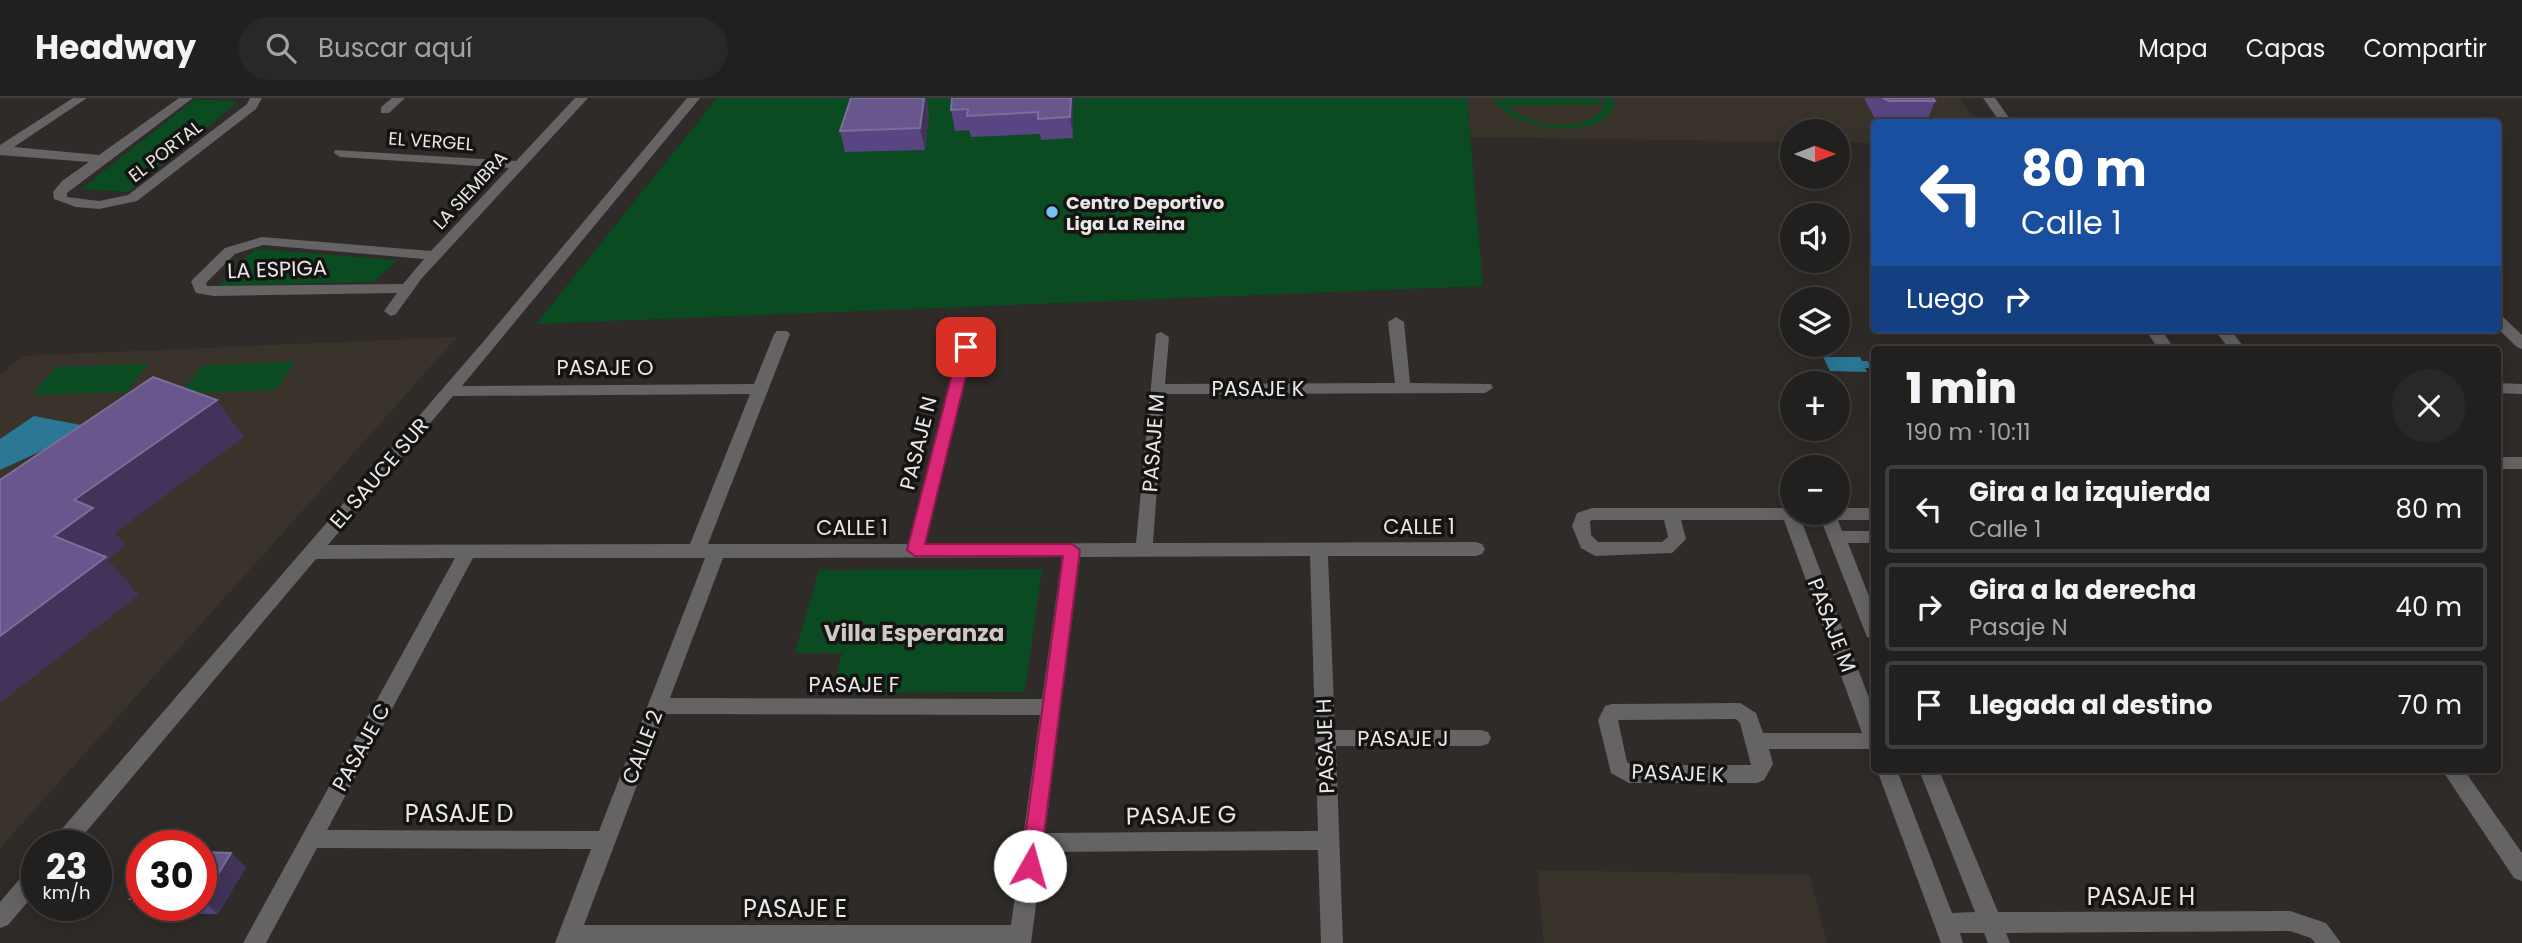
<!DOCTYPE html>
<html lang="es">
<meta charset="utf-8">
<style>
:root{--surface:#22201e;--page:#2a2827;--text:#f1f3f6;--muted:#a2a3a4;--line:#3f3e3c}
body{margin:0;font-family:Poppins,sans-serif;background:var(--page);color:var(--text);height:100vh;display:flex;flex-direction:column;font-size:26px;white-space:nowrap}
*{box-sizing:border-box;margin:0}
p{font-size:23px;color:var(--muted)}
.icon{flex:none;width:38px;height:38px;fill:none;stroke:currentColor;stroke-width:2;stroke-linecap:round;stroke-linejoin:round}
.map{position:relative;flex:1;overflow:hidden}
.panel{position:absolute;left:1871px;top:248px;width:630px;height:427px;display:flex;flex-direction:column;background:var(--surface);border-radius:7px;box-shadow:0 4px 18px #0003,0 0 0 2px var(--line)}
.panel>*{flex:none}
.guide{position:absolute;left:1871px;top:21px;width:630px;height:214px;border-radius:7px;box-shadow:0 4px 18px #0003,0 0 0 2px var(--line);background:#1a4fa0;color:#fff;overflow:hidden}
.needle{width:46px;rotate:90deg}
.buttons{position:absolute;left:1780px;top:21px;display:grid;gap:14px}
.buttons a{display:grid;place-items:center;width:70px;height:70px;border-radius:50%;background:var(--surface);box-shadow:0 4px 18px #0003,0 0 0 2px var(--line);font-size:35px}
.speed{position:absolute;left:21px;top:732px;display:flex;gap:14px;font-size:35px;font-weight:700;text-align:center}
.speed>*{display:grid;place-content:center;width:91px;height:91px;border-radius:50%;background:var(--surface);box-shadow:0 4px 18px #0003,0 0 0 2px var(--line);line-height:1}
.speed small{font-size:18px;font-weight:400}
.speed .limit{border:10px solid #d22;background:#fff;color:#111}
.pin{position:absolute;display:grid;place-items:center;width:60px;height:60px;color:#fff;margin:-30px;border-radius:14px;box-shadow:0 4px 10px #0006}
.me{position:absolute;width:77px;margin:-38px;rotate:7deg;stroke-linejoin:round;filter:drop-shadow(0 0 5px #0008)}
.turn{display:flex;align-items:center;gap:24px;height:147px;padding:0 35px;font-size:32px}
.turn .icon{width:91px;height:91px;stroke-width:2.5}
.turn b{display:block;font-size:49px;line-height:60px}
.then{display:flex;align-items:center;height:66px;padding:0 35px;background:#0003;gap:14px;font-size:26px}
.round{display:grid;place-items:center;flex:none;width:74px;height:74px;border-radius:37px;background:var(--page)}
.summary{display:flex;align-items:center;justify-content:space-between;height:119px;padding:0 35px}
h1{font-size:42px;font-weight:800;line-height:52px}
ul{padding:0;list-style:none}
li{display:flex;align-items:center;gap:21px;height:88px;margin:0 14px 10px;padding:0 21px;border:4px solid var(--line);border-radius:7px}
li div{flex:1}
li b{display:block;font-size:26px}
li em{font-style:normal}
header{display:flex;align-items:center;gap:42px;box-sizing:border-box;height:98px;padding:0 35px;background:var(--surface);border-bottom:2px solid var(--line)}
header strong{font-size:33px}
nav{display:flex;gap:38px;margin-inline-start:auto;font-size:24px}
.search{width:490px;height:63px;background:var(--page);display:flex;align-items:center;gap:18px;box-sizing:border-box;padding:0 24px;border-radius:38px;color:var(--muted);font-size:26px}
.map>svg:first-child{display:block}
.built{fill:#3a332b}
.green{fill:#0a4b21}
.water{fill:#2c7795}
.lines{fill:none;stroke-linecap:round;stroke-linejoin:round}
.minor{fill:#666364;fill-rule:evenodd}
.wall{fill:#584582}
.shaded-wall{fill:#413359}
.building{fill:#68578c;stroke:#7c6e9a;stroke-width:2}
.route{fill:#db2777;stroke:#8e194d;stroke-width:2}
.poi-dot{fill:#73c1f6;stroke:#151412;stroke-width:2.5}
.labels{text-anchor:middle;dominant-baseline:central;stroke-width:7;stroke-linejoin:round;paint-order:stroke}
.far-street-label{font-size:18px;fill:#eae8e6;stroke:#151412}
.far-poi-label{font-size:18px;font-weight:bold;fill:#eae8e6;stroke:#151412;text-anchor:start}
.street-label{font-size:21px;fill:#eae8e6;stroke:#151412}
.neighbourhood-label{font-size:23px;font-weight:bold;fill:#cdc9c5;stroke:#151412}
.near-street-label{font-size:24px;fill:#eae8e6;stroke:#151412}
</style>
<header>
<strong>Headway</strong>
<div class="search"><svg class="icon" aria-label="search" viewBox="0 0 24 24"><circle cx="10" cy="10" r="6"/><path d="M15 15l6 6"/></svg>Buscar aquí</div>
<nav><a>Mapa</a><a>Capas</a><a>Compartir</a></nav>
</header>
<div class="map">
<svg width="2522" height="845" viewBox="0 0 2522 845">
<rect width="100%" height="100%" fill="#2e2b28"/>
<g class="built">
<path d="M1467 0H1960L1976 24H1874V45L1838 44V33H1792V44L1471 39Z"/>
<path d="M457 239 297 419 0 750V277L22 258Z"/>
<path d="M1537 772 1810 777 1827 845H1544Z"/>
</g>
<g class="green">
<path d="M717 0H1467L1483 188 536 226Z"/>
<path d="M1492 0 1503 3 1504 0H1598L1600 6 1508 8C1529 29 1583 36 1603 10L1604 0H1614C1617 39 1544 32 1522 23 1509 18 1500 10 1492 0Z"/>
<path d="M195 1 238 4 128 94 81 91Z"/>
<path d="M255 151 397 162 374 184 218 188Z"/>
<path d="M295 264 276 292 182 295 203 267Z"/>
<path d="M149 266 126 294 32 297 56 269Z"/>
<path d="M1042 471 1025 594 832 595 842 555H795L819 472Z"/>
</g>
<g class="water">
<path d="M1823 259H1860L1862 263H1868L1871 270H1865L1867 274 1830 273Z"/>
<path d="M34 318 81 327 52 348 0 372V341Z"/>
</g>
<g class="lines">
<g class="minor">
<path d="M73 0H87L14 49 99 57 179 0H193L67 95V99L99 103 128 97 247 6 250 0H262L256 11 137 103 99 111 76 109 54 101 53 94 62 83 89 64 0 57V47Z"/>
<path d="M392 0H405L389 15H381V9Z"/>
<path d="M575 0H588L422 180 396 216 391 218 384 213 397 195 214 198 196 195 191 184 193 181 225 150 262 139 431 153 509 70 340 59 334 55 335 52 516 63ZM263 147 424 161 403 186 207 188 206 185 235 156Z"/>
<path d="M687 0H700L462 288 754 286 774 236 777 233H787L790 236 708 446H908L958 249 966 244 974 249 925 446 1136 445 1156 236 1161 234 1169 239 1165 286 1395 285 1388 224 1396 219 1404 224 1410 285 1491 286 1493 290 1485 295 1164 296 1153 445 1476 444 1482 446 1485 451 1482 456 1476 458H1328L1335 632H1481L1488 634 1491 640 1488 646 1481 648H1336L1343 845H1321L1318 752 1043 754 1031 845H555L591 751 317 750 266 845H243L455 460 316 461 75 747H51L54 740 483 244ZM750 296 690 446 328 447 453 298ZM1310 458 1318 733 1045 735 1080 459ZM1062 459 1042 601 670 600 723 460ZM473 460H705L599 733 327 732ZM664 616 1040 617 1011 827H584Z"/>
<path d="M1983 0H1995L2012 24H2000Z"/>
<path d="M2497 216 2502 218 2522 237V251L2517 249 2497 230Z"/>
<path d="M2145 231H2161L2175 252H2159Z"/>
<path d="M2214 231H2230L2246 252H2230Z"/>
<path d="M2497 285 2522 286V296L2497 295Z"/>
<rect x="2497" y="359" width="25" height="12"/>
<path d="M1592 410H1792V415H1838V410H1874V422H1838L1842 433H1874V445H1848L1874 511V541L1867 539 1865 534 1821 422H1801L1874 613V651H1769L1773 666 1764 682 1757 685H1629L1611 675 1598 622 1605 608 1612 606 1740 605 1756 615 1763 635H1862L1784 422H1681L1686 441 1672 455 1595 458 1581 450 1572 428 1577 415ZM1593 422H1664L1668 439 1662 444H1598L1591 437 1590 423ZM1736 621 1740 625 1751 667H1632L1627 664 1618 622Z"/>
<path d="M1877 672H1897L1952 815 1975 814 1919 672H1939L1998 814 2290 813 2326 825 2341 845H2315L2311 840 2290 833 2006 835 2010 845H1988L1984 835H1960L1963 845H1941Z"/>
<path d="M2442 672H2464L2522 755V783L2514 780Z"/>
<path d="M37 767V793L8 827 0 830V804L29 770Z"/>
</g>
</g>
<g class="wall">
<path d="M851 0H926L929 15 925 52 845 54 840 33Z"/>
<path d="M1073 0V40L1041 42 1040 36 971 39 969 32 955 33 951 12Z"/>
<path d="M1864 0H1933L1935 3 1927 24H1882L1875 21Z"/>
<path d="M201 754 246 769 218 816 147 815 130 801 142 783V807H201Z"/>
</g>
<g class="shaded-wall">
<path d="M924 0H926L929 15 925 52 920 30Z"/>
<path d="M1071 0H1073V40L1070 19Z"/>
<path d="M217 302 244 339 115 435 126 447 108 462 139 497 0 605V538L54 438 74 402Z"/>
<path d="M231 755 246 769 218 816 202 802Z"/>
</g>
<g class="building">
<path d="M851 0H924L920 30 840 33Z"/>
<path d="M952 0H1071L1070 19 1038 21V14L967 18 968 11 951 12Z"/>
<path d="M1883 0H1933L1935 3H1889Z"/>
<path d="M153 279 217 302 74 402 93 410 54 438 106 459 0 538V382Z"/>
<path d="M201 754 231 755 202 802H201Z"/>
<path d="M142 783V801H130Z"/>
</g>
<path class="route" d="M966 244 973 249 925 446H1072L1080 452 1040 768 1037 774 1030 777 1023 774 1021 768 1063 458H915L907 452 959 249Z"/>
<circle class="poi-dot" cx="1052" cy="114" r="7"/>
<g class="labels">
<g class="far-street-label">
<text transform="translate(431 43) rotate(4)">EL VERGEL</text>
<text transform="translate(165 53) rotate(-38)">EL PORTAL</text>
<text transform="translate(470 92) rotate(-47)">LA SIEMBRA</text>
</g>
<g class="far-poi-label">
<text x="1066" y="104">Centro Deportivo<tspan x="1066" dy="21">Liga La Reina</tspan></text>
</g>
<g class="street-label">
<text transform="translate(277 171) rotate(-2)">LA ESPIGA</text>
<text x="605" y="269">PASAJE O</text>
<text x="1258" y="290">PASAJE K</text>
<text transform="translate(918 345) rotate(-76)">PASAJE N</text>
<text transform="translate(1153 345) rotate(-86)">PASAJE M</text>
<text transform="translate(379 375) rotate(-49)">EL SAUCE SUR</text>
<text x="1419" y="428">CALLE 1</text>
<text x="852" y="429">CALLE 1</text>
<text transform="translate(1832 527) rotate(69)">PASAJE M</text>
<text x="854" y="586">PASAJE F</text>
<text x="1403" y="640">PASAJE J</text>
<text transform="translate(1325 648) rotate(-92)">PASAJE H</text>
<text transform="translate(361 649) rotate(-61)">PASAJE C</text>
<text transform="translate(642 649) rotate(-69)">CALLE 2</text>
<text transform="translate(1678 675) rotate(2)">PASAJE K</text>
</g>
<g class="neighbourhood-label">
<text x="914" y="535">Villa Esperanza</text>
</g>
<g class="near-street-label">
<text x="459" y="715">PASAJE D</text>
<text transform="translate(1181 717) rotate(-1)">PASAJE G</text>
<text x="2141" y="798">PASAJE H</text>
<text x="795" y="810">PASAJE E</text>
</g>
</g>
</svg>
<div class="buttons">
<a><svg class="needle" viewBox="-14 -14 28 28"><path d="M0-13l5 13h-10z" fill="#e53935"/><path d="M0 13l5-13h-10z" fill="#a2a3a4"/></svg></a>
<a><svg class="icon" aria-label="sound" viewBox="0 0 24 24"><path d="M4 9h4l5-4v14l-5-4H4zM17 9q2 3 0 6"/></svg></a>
<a><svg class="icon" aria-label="layers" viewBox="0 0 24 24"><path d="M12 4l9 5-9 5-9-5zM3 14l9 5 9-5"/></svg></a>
<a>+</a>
<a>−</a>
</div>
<div class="speed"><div>23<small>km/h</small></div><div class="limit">30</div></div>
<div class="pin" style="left:966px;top:249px;background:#d93025"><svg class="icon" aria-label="arrive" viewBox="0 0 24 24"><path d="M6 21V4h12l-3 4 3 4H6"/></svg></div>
<svg class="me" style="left:1030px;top:768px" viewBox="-20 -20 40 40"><circle r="19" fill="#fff"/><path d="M0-13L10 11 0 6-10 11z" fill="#db2777"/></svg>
<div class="guide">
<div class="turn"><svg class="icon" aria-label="left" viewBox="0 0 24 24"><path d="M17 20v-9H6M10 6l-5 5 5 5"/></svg><div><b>80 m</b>Calle 1</div></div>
<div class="then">Luego<svg class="icon" aria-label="right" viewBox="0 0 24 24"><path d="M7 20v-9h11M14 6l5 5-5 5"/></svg></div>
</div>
<section class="panel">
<div class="summary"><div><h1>1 min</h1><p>190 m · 10:11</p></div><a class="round"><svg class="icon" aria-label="close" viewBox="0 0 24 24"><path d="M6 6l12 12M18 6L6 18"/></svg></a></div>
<ul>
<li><svg class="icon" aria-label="left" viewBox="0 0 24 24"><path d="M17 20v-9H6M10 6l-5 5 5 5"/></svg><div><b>Gira a la izquierda</b><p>Calle 1</p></div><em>80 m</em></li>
<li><svg class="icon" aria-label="right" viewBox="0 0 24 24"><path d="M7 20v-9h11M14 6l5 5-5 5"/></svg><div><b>Gira a la derecha</b><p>Pasaje N</p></div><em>40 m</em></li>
<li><svg class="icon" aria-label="arrive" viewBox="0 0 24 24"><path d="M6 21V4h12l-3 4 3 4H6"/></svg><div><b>Llegada al destino</b></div><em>70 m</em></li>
</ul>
</section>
</div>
